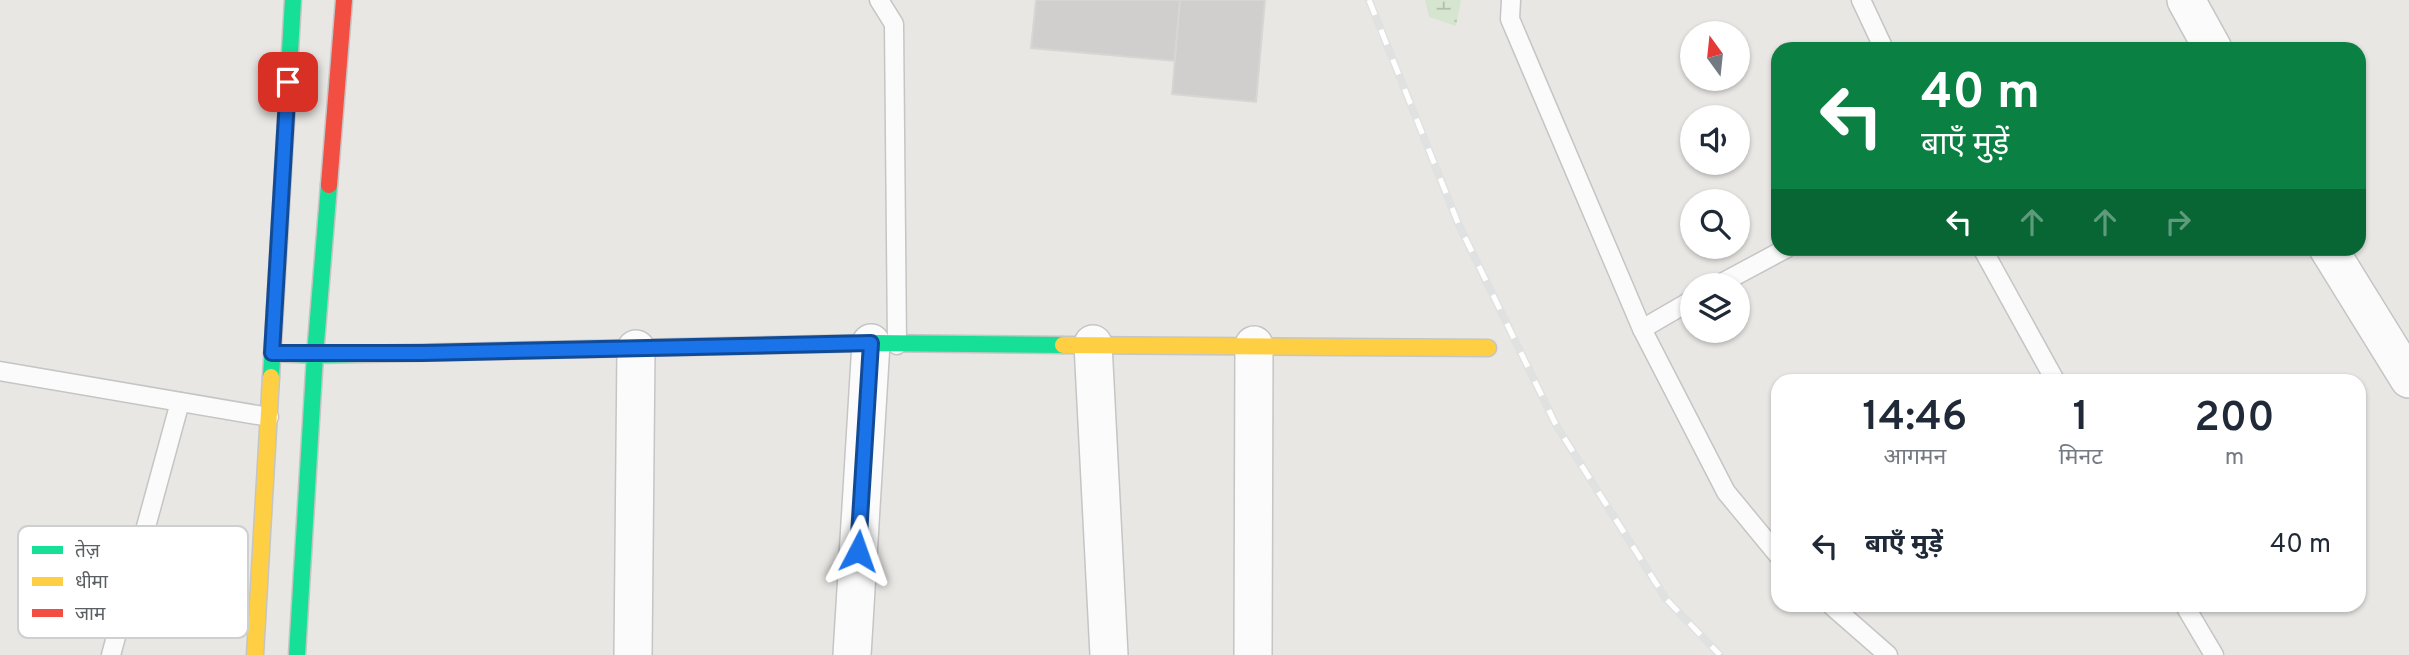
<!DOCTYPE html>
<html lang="hi">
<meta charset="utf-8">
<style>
:root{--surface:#fff;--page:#f2f2f3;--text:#1f2937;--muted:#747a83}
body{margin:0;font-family:Overpass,"Noto Sans Devanagari",sans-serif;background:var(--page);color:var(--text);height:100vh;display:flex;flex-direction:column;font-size:26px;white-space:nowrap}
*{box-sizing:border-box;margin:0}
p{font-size:23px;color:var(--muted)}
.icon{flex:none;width:38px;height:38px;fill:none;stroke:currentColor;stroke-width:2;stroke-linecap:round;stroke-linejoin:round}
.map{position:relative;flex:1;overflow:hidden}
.sheet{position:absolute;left:1771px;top:374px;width:595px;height:238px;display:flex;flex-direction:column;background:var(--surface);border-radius:21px;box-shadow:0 2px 5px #0004}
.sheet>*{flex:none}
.banner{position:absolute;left:1771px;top:42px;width:595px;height:214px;border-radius:21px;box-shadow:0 2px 5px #0004;background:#0b8043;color:#fff;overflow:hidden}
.needle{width:46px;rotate:345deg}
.fabs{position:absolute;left:1680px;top:21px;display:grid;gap:14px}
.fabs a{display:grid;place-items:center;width:70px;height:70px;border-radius:50%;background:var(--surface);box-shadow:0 2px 5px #0004;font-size:35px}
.pin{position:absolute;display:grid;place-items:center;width:60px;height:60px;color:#fff;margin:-30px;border-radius:14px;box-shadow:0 4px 10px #0006}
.me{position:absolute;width:77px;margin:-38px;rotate:4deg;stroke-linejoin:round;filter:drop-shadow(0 0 5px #0008)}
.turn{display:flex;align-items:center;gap:24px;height:147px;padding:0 35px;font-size:32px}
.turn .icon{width:91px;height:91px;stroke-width:2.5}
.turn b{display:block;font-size:49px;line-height:60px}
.lanes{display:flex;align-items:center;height:66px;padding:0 35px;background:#0003;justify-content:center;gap:35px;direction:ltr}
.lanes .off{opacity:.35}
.eta{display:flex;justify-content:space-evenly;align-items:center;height:119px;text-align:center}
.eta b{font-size:42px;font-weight:600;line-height:49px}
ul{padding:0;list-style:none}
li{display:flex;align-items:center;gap:21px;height:105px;padding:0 35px}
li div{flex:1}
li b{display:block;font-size:26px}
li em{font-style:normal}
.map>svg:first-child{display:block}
.wetland{fill:url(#wetland-marsh)}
.building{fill:#d1cfce;stroke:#d8d6d4;stroke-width:2}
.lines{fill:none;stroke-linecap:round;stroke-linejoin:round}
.lane-casing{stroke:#c5c5c5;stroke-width:21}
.street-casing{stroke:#c5c5c5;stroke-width:40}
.fast-casing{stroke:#c5c5c5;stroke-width:19}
.slow-casing{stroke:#c5c5c5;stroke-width:19}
.jam-casing{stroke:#c5c5c5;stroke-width:19}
.lane{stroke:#fcfbfb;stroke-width:18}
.street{stroke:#fcfbfb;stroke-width:37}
.fast{stroke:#16e098;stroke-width:16}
.slow{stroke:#ffcf43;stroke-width:16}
.jam{stroke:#f24e42;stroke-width:16}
.rail-casing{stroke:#e0e1e1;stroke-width:8}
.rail{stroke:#fff;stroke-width:5;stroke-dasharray:16;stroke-linecap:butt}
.route-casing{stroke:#114b97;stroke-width:18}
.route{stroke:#1a73e8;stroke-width:12}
.key{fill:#fff;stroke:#cecfd0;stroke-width:2}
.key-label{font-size:19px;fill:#5a5f62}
</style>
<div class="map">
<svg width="2409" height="655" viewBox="0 0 2409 655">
<defs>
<pattern id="wetland-marsh" width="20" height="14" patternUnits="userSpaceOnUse" patternTransform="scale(1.75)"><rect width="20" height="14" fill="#d5e5cf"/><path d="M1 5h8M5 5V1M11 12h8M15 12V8" fill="none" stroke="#b0bdab"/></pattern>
</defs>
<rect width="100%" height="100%" fill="#e9e7e4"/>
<path class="wetland" d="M1425 0H1461L1456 26 1429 17Z"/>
<g class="building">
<path d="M1036 0H1180L1175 61 1031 48Z"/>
<path d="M1180 0H1265L1256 102 1172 94Z"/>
</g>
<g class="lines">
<defs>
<g id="lane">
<path d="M879 0 894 24 897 345"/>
<path d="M1511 0 1510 19 1642 329 1726 492 1778 555"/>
<path d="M1861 0 1884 49"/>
<path d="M1982 248 2056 382"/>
<path d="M1718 285 1787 248"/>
<path d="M1642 329 1692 300"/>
<path d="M0 371 269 417"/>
<path d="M1832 606 1888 655"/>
<path d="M2185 606 2214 655"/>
<path d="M111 655 180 402"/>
</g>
<g id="street">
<path d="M2186 0 2213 49"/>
<path d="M2328 248 2409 379"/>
<path d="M1093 344 1109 655"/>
<path d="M633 655 636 349"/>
<path d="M852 655 871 343"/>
<path d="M1253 655 1254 345"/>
</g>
<g id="fast">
<path d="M272 353 315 355 871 343 1063 345"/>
<path d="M271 377 293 0"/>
<path d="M297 655 315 355 329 185"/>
</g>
<g id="slow">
<path d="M1063 345 1488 348"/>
<path d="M255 655 271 377"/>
</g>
<path id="jam" d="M329 185 344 0"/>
</defs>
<use href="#lane" class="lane-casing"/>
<use href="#street" class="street-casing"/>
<use href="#fast" class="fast-casing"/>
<use href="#slow" class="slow-casing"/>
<use href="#jam" class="jam-casing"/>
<use href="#lane" class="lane"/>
<use href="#street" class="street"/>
<use href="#fast" class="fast"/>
<use href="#slow" class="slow"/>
<use href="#jam" class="jam"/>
<defs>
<path id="rail" d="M1369 0 1458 223 1556 425 1666 599 1720 655"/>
</defs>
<use href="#rail" class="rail-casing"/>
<use href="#rail" class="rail"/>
</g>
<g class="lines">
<defs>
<path id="route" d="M288 82 272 353H422L871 343 858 551"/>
</defs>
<use href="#route" class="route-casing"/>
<use href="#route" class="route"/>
</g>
<rect x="18" y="526" width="230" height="112" rx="10" class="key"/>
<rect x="32" y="546" width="31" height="8" fill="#16e098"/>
<rect x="32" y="577" width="31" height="9" fill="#ffcf43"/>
<rect x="32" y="609" width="31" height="8" fill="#f24e42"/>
<g class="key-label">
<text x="75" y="557">तेज़</text>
<text x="75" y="588">धीमा</text>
<text x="75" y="620">जाम</text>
</g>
</svg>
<div class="fabs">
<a><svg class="needle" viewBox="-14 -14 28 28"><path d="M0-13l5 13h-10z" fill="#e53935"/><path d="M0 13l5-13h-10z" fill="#747a83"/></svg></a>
<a><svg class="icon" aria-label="sound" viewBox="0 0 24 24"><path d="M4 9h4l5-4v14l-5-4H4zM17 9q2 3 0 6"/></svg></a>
<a><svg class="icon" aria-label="search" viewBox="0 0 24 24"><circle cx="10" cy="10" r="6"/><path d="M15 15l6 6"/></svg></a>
<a><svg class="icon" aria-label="layers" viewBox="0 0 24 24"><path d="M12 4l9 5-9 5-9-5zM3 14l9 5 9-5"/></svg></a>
</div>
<div class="pin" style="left:288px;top:82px;background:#d93025"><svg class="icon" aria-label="arrive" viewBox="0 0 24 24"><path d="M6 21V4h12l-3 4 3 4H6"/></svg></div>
<svg class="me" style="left:858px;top:551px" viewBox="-20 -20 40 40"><path d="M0-17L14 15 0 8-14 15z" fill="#1a73e8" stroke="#fff" stroke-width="4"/></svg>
<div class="banner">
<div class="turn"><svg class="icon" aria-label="left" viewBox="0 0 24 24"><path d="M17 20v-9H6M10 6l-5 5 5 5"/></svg><div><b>40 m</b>बाएँ मुड़ें</div></div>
<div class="lanes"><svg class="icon" aria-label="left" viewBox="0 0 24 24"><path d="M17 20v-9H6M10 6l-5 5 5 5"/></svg><svg class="icon off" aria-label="ahead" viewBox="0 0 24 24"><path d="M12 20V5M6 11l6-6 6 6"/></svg><svg class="icon off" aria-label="ahead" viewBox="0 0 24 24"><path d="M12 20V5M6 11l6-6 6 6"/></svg><svg class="icon off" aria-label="right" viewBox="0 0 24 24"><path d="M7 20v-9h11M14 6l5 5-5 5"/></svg></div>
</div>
<section class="sheet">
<div class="eta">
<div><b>14:46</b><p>आगमन</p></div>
<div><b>1</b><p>मिनट</p></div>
<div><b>200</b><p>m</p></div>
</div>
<ul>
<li><svg class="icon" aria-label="left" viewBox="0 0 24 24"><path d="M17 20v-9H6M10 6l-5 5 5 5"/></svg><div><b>बाएँ मुड़ें</b></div><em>40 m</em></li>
</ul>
</section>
</div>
